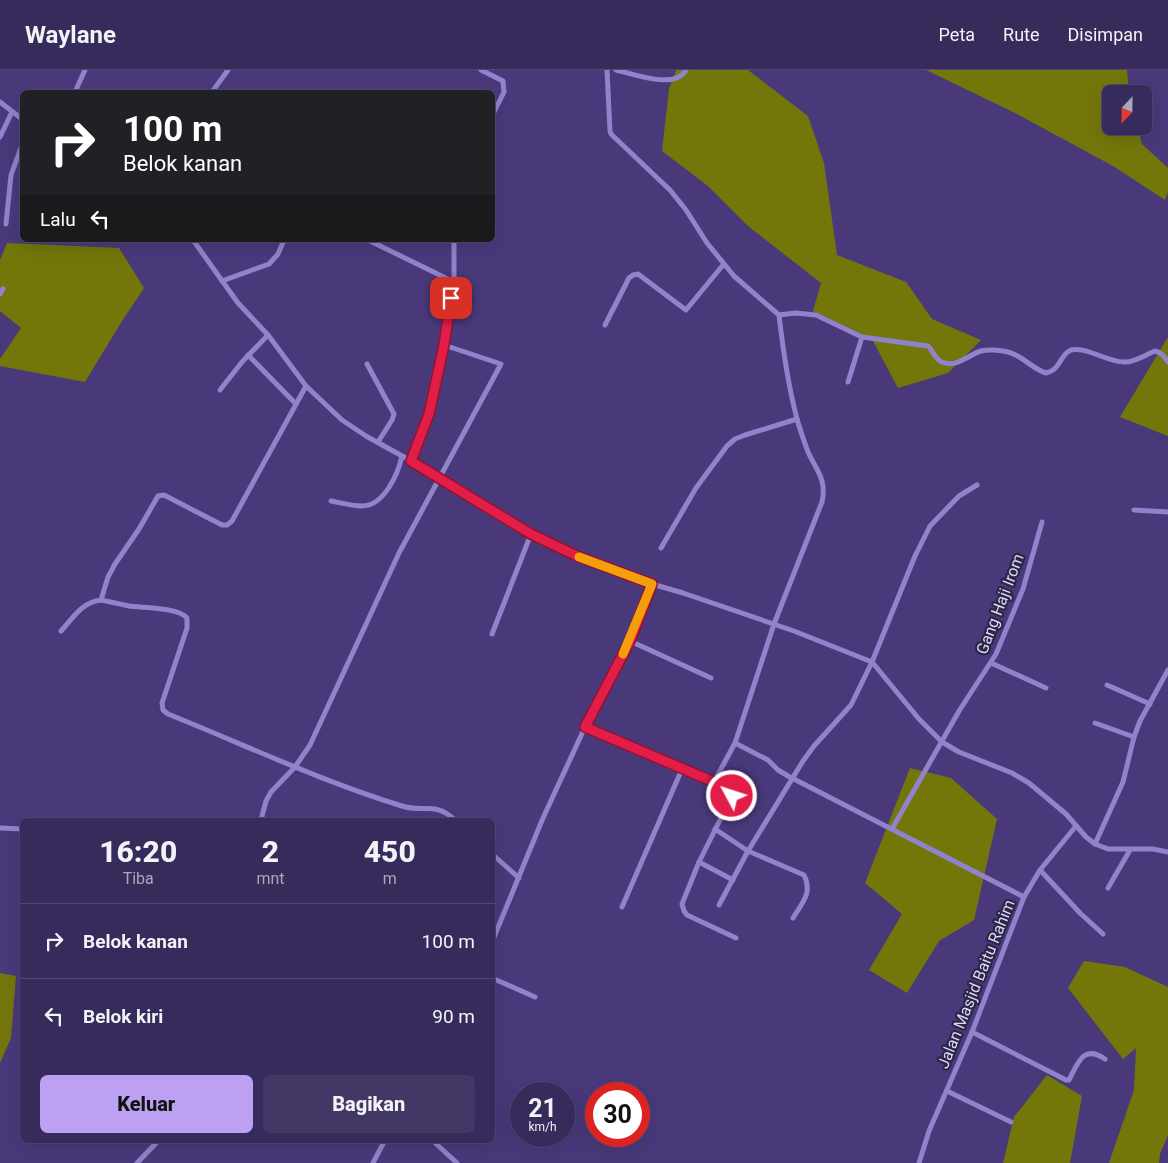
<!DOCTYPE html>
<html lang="id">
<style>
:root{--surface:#372b5c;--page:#423765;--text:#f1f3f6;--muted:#aaa7bb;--line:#514772;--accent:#bca0f2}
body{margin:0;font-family:Roboto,sans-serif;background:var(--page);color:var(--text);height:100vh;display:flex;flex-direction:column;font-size:19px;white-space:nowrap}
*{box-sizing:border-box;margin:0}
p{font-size:16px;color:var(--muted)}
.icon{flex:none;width:28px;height:28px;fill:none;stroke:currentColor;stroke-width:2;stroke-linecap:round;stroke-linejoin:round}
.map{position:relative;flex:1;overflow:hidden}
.side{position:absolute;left:20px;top:748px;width:475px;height:325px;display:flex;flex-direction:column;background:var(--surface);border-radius:8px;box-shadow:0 5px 20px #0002,0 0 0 1px var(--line)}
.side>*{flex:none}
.top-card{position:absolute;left:20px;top:20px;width:475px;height:152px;border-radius:8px;box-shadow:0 5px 20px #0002,0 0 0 1px var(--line);background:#202124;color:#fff;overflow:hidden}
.needle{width:32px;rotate:202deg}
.fabs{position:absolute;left:1102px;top:15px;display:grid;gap:10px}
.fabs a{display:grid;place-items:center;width:50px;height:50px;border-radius:8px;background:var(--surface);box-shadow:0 5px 20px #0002,0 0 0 1px var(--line);font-size:25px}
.speed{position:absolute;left:510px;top:1012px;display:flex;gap:10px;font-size:25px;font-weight:700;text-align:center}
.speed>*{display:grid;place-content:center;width:65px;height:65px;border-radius:50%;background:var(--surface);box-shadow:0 5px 20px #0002,0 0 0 1px var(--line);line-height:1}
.speed small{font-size:12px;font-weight:400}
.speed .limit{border:8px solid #d22;background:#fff;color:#111}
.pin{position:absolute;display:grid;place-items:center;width:42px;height:42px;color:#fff;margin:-21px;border-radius:10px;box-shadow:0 2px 8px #0006}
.me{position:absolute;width:55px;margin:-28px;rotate:310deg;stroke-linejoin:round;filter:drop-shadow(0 0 4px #0008)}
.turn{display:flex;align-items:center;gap:18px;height:105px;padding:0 20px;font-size:22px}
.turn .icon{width:65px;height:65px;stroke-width:2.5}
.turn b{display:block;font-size:35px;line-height:42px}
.then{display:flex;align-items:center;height:48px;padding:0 20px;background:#0003;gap:10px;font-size:19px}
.eta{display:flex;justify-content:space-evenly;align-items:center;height:85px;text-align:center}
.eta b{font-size:30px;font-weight:800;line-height:35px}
.primary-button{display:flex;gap:10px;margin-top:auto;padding:10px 20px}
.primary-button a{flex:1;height:58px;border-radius:8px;background:var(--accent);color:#111;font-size:20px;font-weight:800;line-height:58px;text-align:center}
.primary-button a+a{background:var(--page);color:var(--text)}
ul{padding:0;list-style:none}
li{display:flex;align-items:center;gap:15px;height:75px;padding:0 20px;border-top:1px solid var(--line)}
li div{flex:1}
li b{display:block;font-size:19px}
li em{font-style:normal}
header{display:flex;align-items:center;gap:30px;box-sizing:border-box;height:70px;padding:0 25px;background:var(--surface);border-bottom:1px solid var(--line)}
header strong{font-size:24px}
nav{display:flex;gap:28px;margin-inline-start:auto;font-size:18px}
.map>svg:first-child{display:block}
.green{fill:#73770a}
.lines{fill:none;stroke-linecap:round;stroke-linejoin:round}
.minor{stroke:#9182cb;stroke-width:5}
.route-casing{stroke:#92132f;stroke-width:12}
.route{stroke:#e11d48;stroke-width:9}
.slow{stroke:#f59e0b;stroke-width:9}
.labels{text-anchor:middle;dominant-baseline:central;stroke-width:4.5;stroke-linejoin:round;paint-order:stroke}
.street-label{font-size:16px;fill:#ddd7ff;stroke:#2d2745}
</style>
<header>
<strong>Waylane</strong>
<nav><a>Peta</a><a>Rute</a><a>Disimpan</a></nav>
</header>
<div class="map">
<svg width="1168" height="1093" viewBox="0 0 1168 1093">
<rect width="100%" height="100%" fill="#49397b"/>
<g class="green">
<path d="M676 0H748L808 46 824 93 837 185 906 212 932 249 981 270 948 303 898 318 872 269 813 241 821 213 748 156 708 116 662 81 669 19Z"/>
<path d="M926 0H1127L1129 24H1111V56H1137L1142 74 1168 98V122L1165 130 1113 96 1015 43Z"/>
<path d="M7 173 119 178 144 218 122 251 85 312 0 296V289L21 258 0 241V190Z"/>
<path d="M1168 267V366L1120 347Z"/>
<path d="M910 698 951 708 997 749 974 850 939 871 907 923 869 900 902 844 865 813Z"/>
<path d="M1084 891 1125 897 1168 917V1065L1160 1084 1159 1093H1109L1134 1020 1136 978 1123 989 1068 918Z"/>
<path d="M0 903 16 906 11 968 0 993Z"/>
<path d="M1047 1005 1082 1026 1070 1093H1003L1014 1047Z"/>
</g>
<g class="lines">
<g class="minor">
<path d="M481 0 503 11 504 22 492 46"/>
<path d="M607 0 610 61 611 64 670 120 686 140 707 173 734 206 779 245C783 280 788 315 797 349 800 360 804 371 808 382 817 401 827 410 822 432L774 554 735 673 768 690 778 700 788 706 1024 827"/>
<path d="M616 0C634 4 675 20 686 0"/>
<path d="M75 22 85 0"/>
<path d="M212 22 228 0"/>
<path d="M0 32 22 49"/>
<path d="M0 67 12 42"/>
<path d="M6 154 11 105 22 75"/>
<path d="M193 170 238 233 268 265 306 316 342 350 366 366 440 407 531 464 577 486 652 514 683 523 794 561 872 592 919 649 942 672 959 682 1012 703 1029 713 1066 744 1086 767 1095 774 1108 779H1153L1168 782"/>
<path d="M368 170 454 212"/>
<path d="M222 211 269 194 278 184 284 170"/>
<path d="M0 224 3 219"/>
<path d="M779 245 795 243 816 245 862 267 928 276C933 281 935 288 940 291 954 300 968 285 981 281 988 279 1000 280 1008 282 1022 285 1032 299 1046 303 1061 300 1060 284 1071 280 1086 276 1109 293 1125 292 1135 292 1145 285 1155 281 1161 282 1165 287 1168 292"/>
<path d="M605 255 629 208 633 205 638 204 686 240 723 195"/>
<path d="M248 285 296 334"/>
<path d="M367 294 394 344 392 350 378 372"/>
<path d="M848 312 862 267"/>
<path d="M220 320 242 292 268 265"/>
<path d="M411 391 429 344 444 275 454 212V170"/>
<path d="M331 431C341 433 352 436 362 436 384 436 398 404 402 386"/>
<path d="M1134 440 1168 442"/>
<path d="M661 478 696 418 727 376 735 369 745 365 797 349"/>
<path d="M101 530C111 532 120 534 129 536 143 538 178 537 187 548V558L162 633 163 640 168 644C245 675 321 711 402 736 424 743 435 731 455 750"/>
<path d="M61 561C73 548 82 532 101 530L108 507 115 494 139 459 158 426 164 425 222 455H227L232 451 306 316"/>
<path d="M492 564 531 464"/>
<path d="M630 571 711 608"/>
<path d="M991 593 1046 618"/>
<path d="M1107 615 1150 634"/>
<path d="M1095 653 1134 667"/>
<path d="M585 657 714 712"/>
<path d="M735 673 714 712C721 715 730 718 732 726L699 792 682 834 684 841 687 845 736 868"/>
<path d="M261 750 266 731 271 722 295 697 310 675 399 483 501 294 444 275"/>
<path d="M0 758 22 759"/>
<path d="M715 759 748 781 804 805C813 823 802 833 793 848"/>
<path d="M892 759 959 641 996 584 1023 519 1042 452"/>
<path d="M1095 774 1123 712 1134 667 1140 651 1168 600"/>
<path d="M492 784 519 808"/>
<path d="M699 792 733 810"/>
<path d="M1040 800 1080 843 1103 864"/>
<path d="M1108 818 1130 780"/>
<path d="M719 835 748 781 803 691 814 676 851 635 872 592 915 486 930 456 959 426 977 415"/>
<path d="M622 837 682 699"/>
<path d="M492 872 543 748 585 657 630 571 652 514"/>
<path d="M492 908 535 927"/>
<path d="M972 962 1066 1010H1069C1078 993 1083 974 1105 989"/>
<path d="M947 1021 1011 1052"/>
<path d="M432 1070 457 1093"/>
<path d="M137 1093 159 1070"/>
<path d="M373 1093 385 1070"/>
<path d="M919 1093 929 1061 972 962 1024 827 1040 800 1076 756"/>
</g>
</g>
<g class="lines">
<defs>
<path id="route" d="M451 228 444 275 429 344 411 391 531 464 577 486 652 514 630 571 585 657 714 712C721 715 730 718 732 726"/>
</defs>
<use href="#route" class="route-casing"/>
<use href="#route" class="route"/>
<path class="slow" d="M579 487 652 514 623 584"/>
</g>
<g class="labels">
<g class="street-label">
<text transform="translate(1000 534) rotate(-69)">Gang Haji Irom</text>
<text transform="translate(976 914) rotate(-68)">Jalan Masjid Baitu Rahim</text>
</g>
</g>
</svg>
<div class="fabs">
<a><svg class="needle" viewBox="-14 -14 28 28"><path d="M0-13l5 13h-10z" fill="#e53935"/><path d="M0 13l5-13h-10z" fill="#aaa7bb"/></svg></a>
</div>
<div class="speed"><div>21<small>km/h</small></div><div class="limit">30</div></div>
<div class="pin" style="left:451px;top:228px;background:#d93025"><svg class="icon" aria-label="arrive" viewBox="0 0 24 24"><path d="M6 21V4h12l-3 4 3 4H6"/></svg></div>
<svg class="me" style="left:732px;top:726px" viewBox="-20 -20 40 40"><circle r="17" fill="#e11d48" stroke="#fff" stroke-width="3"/><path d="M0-11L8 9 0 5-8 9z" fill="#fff"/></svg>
<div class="top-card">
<div class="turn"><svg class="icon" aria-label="right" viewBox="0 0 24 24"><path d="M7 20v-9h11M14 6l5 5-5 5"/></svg><div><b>100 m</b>Belok kanan</div></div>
<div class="then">Lalu<svg class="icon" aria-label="left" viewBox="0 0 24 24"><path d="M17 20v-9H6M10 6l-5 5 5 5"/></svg></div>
</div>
<section class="side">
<div class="eta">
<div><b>16:20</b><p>Tiba</p></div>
<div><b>2</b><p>mnt</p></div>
<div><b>450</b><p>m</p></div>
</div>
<ul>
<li><svg class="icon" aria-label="right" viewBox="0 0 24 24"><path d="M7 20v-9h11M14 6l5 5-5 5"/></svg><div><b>Belok kanan</b></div><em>100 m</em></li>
<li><svg class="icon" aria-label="left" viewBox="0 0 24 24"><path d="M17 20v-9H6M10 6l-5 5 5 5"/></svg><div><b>Belok kiri</b></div><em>90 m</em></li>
</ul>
<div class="primary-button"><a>Keluar</a><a>Bagikan</a></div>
</section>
</div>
